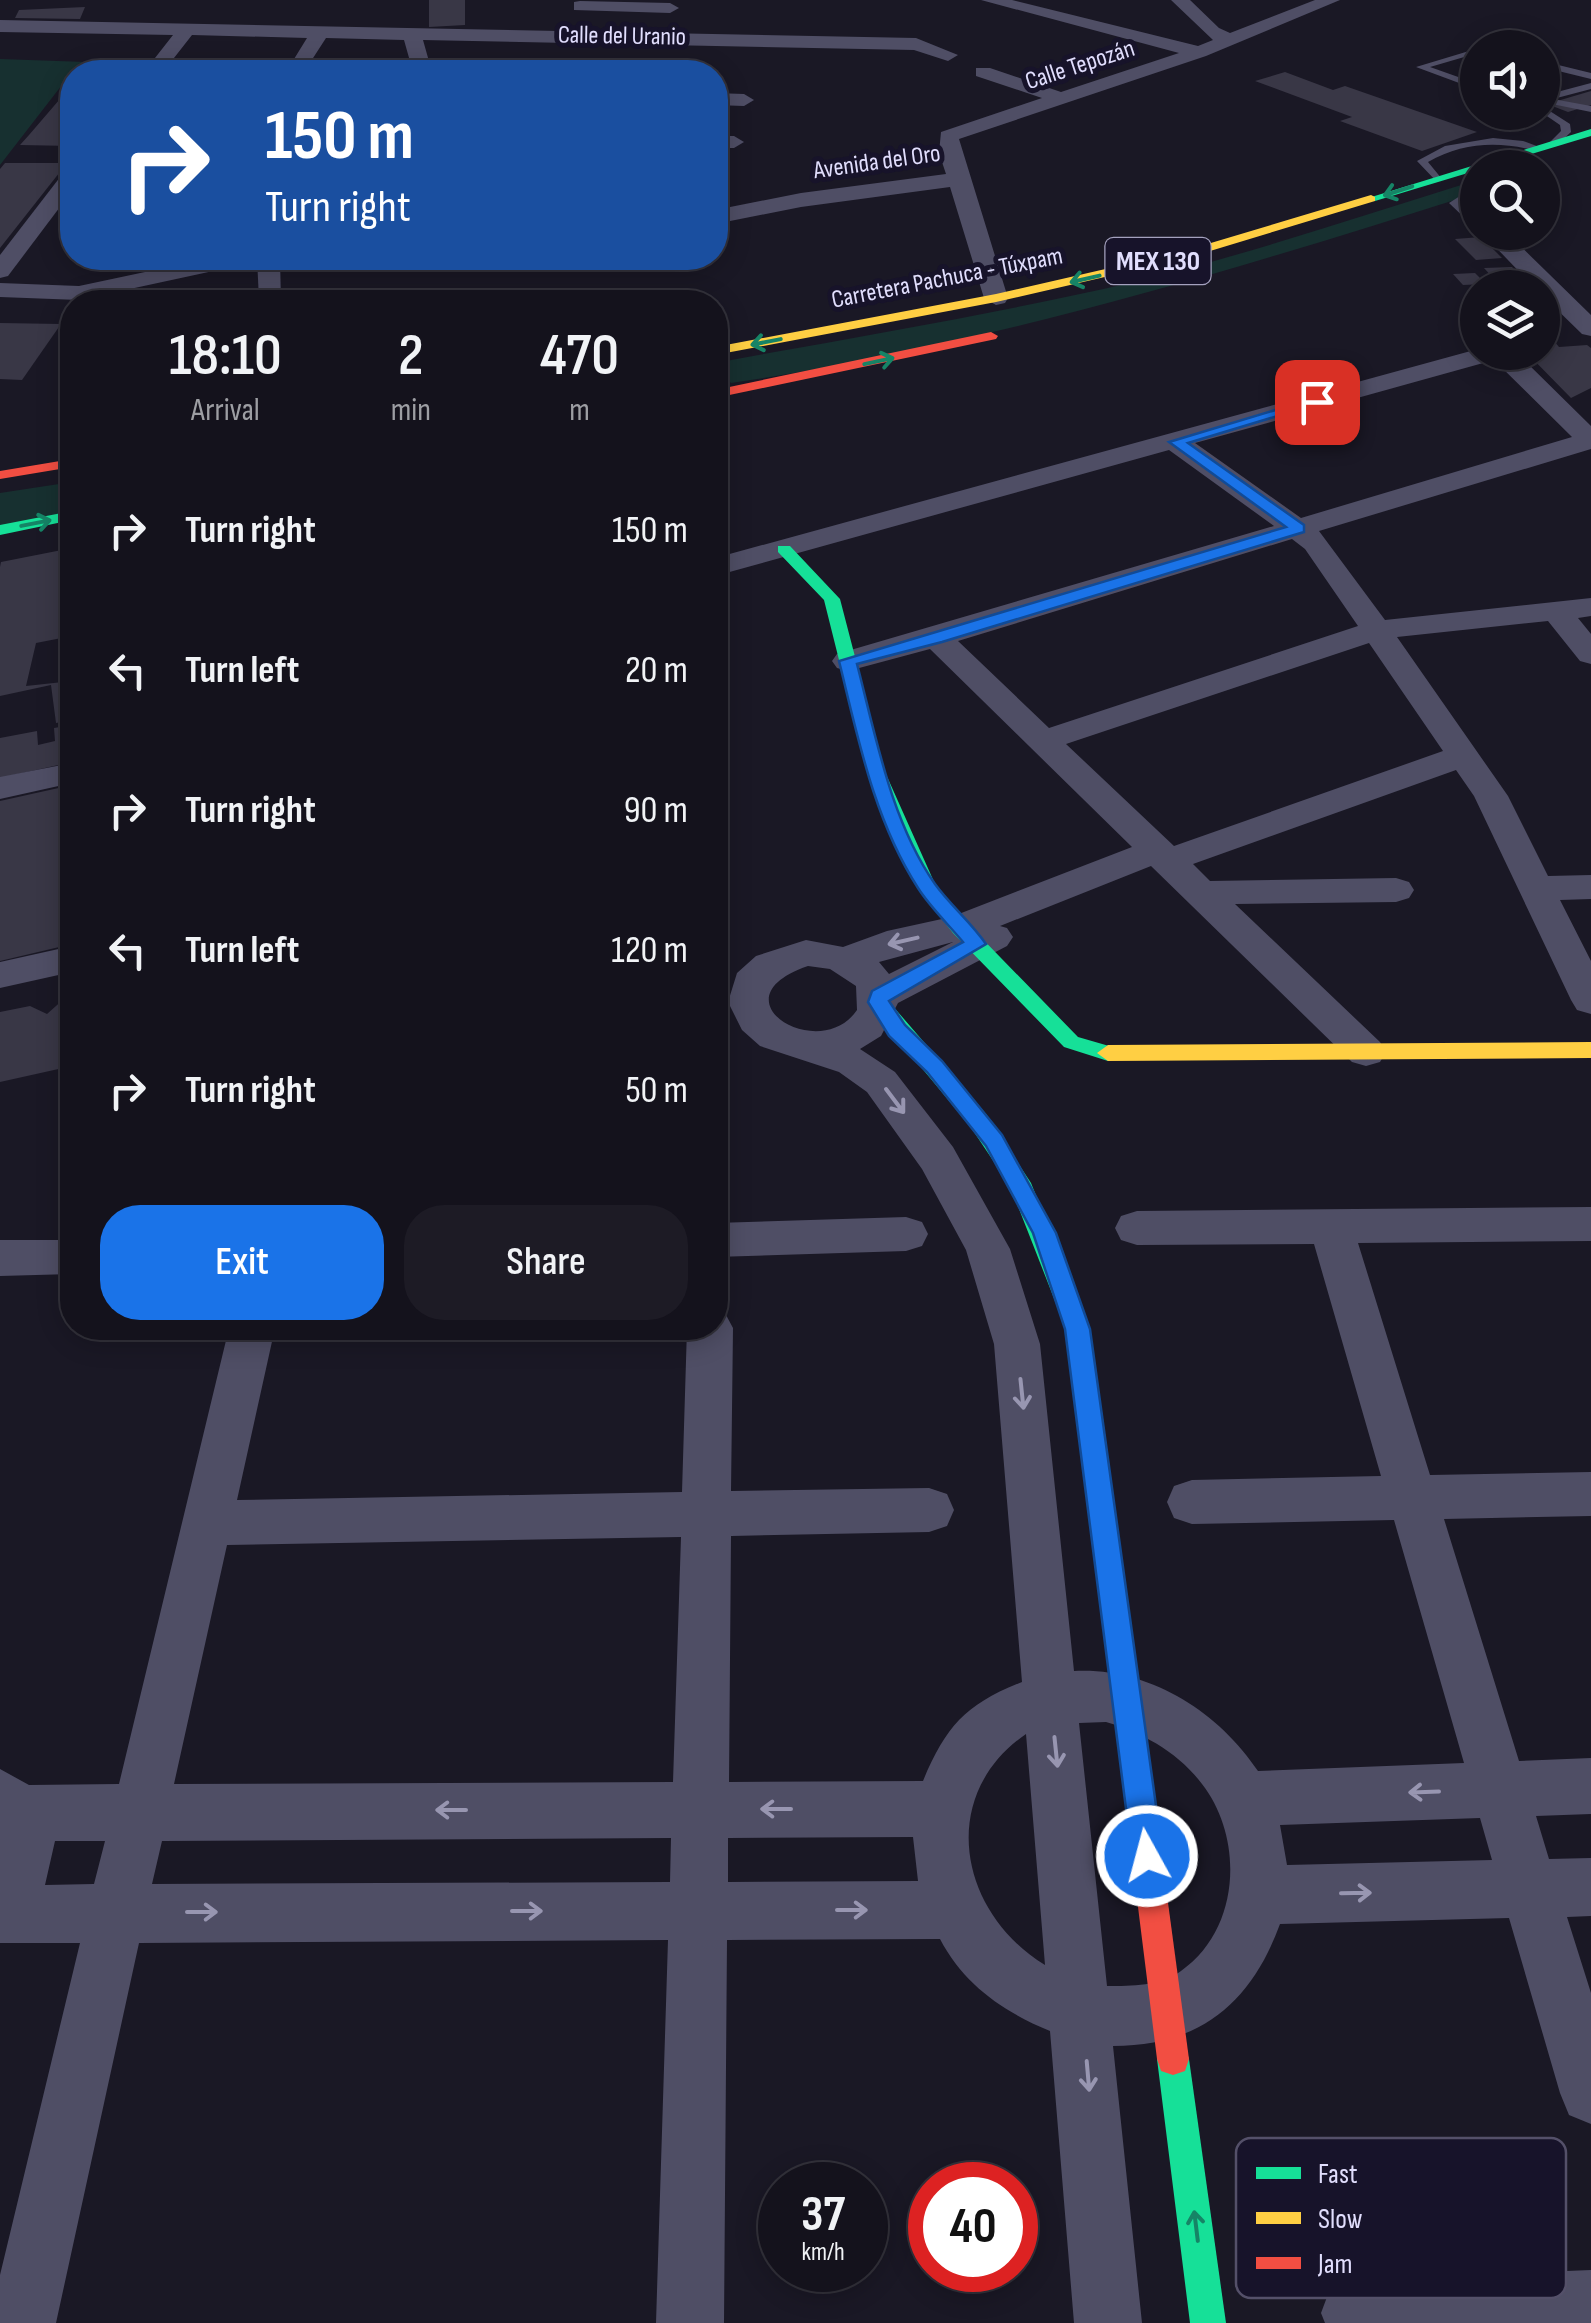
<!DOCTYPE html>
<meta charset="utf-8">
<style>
:root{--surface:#14121c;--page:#1d1b25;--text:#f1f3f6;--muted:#9d9ea3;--line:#33323b;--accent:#1a73e8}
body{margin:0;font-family:"Sofia Sans Condensed",sans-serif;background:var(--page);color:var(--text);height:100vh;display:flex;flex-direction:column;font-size:38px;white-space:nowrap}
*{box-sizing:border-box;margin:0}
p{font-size:32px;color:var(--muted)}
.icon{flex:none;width:55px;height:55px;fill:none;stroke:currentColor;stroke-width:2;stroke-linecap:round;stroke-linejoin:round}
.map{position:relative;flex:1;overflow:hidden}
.sheet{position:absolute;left:60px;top:290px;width:668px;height:1050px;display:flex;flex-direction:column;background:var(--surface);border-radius:40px;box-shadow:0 5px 25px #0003,0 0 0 2px var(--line)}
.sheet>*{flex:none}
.hud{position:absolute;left:60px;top:60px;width:668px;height:210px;border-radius:40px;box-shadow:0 5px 25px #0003,0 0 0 2px var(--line);background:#1a4fa0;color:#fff;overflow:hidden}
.tools{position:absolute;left:1460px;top:30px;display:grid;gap:20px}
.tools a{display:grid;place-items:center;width:100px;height:100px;border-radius:50%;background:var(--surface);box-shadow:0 5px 25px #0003,0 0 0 2px var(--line);font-size:50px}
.speed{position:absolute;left:758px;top:2162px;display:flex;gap:20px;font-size:50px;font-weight:700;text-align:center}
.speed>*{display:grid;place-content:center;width:130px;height:130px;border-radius:50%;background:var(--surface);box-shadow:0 5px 25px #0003,0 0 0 2px var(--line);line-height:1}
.speed small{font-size:25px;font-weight:400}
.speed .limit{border:15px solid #d22;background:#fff;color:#111}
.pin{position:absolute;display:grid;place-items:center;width:85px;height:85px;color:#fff;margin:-42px;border-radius:20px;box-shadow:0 5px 15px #0006}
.me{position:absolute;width:110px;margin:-55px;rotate:353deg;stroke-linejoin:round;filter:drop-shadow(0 0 8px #0008)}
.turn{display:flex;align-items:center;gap:35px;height:210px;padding:0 40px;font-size:45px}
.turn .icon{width:130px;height:130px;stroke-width:2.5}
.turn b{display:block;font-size:70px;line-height:85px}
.eta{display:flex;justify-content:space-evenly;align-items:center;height:170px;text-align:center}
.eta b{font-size:60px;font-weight:600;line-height:70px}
.cta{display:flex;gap:20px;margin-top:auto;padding:20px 40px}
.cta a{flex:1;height:115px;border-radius:40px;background:var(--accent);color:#fff;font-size:40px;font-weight:600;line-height:115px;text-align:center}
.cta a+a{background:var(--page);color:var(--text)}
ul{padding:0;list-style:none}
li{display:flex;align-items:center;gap:30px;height:140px;padding:0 40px}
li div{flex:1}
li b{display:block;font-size:38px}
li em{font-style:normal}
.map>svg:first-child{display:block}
.green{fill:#173030}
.building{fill:#393746}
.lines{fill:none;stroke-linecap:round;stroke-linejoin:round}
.lane{fill:#4f4e65;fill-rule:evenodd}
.street{fill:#4f4e65;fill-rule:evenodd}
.fast{fill:#16e098;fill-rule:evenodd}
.slow{fill:#ffcf43;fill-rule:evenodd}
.jam{fill:#f24e42;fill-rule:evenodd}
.oneway{stroke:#168466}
.oneway2{stroke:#9896b1}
.route{fill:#1a73e8;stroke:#114b97;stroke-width:2.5}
.labels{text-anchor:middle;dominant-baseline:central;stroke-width:10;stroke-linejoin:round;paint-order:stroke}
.far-street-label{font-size:25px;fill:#e1defd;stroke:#17132a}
.shield{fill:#17132a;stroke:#a4a1be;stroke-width:2.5}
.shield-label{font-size:28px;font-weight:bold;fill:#e1defd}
.key{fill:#17132a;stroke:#545069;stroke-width:2.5}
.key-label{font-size:28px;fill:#e1defd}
</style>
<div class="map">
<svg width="1591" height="2323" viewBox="0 0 1591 2323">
<rect width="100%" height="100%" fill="#1a1825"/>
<g class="green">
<path d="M0 59 86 62 72 72 0 165Z"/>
<path d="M1477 180V193C1232 271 986 345 731 383L715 367V363C855 337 996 314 1134 282 1250 254 1364 215 1477 180Z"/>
<path d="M72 482V513L0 526V493Z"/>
</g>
<g class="building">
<path d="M429 0H465V25L429 27Z"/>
<path d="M85 7 80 19 15 18 19 10Z"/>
<path d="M89 66 145 67 140 72H83Z"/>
<path d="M1285 72 1333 90 1345 86 1477 132 1422 151 1340 121 1352 117 1255 81Z"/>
<path d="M72 85V146L20 145 29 135Z"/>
<path d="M1591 91V105L1568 112 1547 104Z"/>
<path d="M5 163H67L0 248V169Z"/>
<path d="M1481 237 1502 258 1476 260 1455 239Z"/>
<path d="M1512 267 1532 288H1502L1484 268Z"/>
<path d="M1475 273 1486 284 1463 285 1453 274Z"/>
<path d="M0 323 61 324 22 380 0 379Z"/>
<path d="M1554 341 1559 347 1587 345 1591 348V388L1571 398 1526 352H1542V342Z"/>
<path d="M72 548V636L36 643 26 686 72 681V720L56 723 51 685 0 696V567L1 562Z"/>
<path d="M72 725V762L0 778V738L37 731 38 745 55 741 54 728Z"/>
<path d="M72 785V944L0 961V801Z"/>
<path d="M65 998H72V1066L0 1082V1012L30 1006 47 1014Z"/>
</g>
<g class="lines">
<g class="lane">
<path d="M1479 48 1478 53 1430 67 1478 84V90L1416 67Z"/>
<path d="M1542 61 1591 73V79L1542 67Z"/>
<path d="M1591 83V89L1553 99 1591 106V112L1542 102V96Z"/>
<path d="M1542 106 1570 124 1571 132 1557 145 1549 143 1561 131 1560 125 1541 112Z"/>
<path d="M1493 138 1523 141 1542 148 1537 151C1499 141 1463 142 1428 162L1442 179 1437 182 1417 161 1445 146Z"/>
</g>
<g class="street">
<path d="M981 0H1012L1198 46 1213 40 1171 0H1190L1219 28 1230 33 1315 0H1340L1206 56 959 139 1008 298 1005 303 996 305 984 298 950 187 801 207 715 224V210L801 193 946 174 939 153 941 132 1042 98 976 76V68H990L1061 92 1179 53Z"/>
<path d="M580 1 670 3 679 8 670 13 574 10V2Z"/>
<path d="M0 20 916 38 958 55 948 61 914 50 423 40 432 72H413L404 40 326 38 304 72H286L307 38 192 35 163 72H144L173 35 0 32Z"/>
<path d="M715 93 744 94 754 100 744 106 715 105Z"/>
<path d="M715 136H734L744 142 734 148H715Z"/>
<path d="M72 171V191L8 276 0 278V255L64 172Z"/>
<path d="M1460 196 1478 206V225L1470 223 1449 203Z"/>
<path d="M1481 232H1506L1591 315V336L1582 334 1542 295V288H1535Z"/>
<path d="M211 258H253L241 265 79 300 0 297V283L79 286Z"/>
<path d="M257 258H280L281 302 259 300Z"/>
<path d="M518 258 514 263 495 266 483 259Z"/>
<path d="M1478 349V352H1516L1591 426V449L1319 531 1385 620 1591 598V616L1578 618 1591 634V664L1580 661 1548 621 1397 637 1508 796 1548 876 1591 875V899L1560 900 1591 961V1014L1577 1010 1571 1000 1474 796 1456 770 1193 864 1210 881 1396 878 1409 882 1414 890 1409 898 1396 902 1235 904 1380 1042 1386 1052 1380 1062 1366 1066 1352 1062 1151 866 1000 926 1007 928 1013 937 1007 946 898 1003 881 1036 860 1049 895 1072 953 1147 1010 1249 1040 1344 1074 1671C1148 1667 1218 1711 1258 1771L1464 1763 1394 1520 1192 1524 1174 1518 1167 1502 1174 1486 1192 1480 1381 1476 1314 1244 1137 1245 1121 1240 1115 1228 1121 1216 1137 1211 1591 1207V1241L1358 1243 1430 1475 1591 1472V1516L1444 1519 1519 1761 1591 1758V1814L1536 1816 1549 1859 1591 1858V1916L1567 1917 1591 1993V2124L1569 2115 1560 2093 1509 1918 1280 1924C1251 2003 1200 2046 1113 2046L1142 2323H1074L1050 2031C1004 2012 964 1985 940 1939L727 1940 724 2323H656L668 1940 139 1943 56 2323H0V2275L80 1943H0V1769L29 1785 119 1784 229 1328H275L237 1500 682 1492 687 1328H715V1311L726 1315 733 1328 731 1491 929 1488 947 1494 954 1510 947 1526 929 1532 731 1536 729 1782 923 1781C946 1726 966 1704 1022 1682L994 1344 966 1250 922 1169 867 1092 839 1072 760 1046 742 1030 728 1002 737 973 756 956 806 940 843 947 887 931 951 917 1132 847 930 649 848 671 837 668 832 661 837 654 1274 526 1169 450 715 576V558ZM1494 360 1572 437 1301 518 1195 443ZM1292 539 1305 549 1358 626 1049 728 958 641ZM1369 643 1443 751 1174 846 1066 744ZM953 942 889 974 879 962ZM808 966 830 969 856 986 857 1010C820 1065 711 999 808 966ZM681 1537 673 1782 174 1784 227 1545ZM1106 1722C1143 1733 1178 1752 1202 1784 1244 1838 1241 1929 1181 1971 1160 1986 1132 1986 1107 1986L1079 1723ZM1026 1734 1045 1965C958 1912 937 1795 1026 1734ZM1480 1818 1492 1860 1287 1865 1280 1825ZM913 1837 918 1881 728 1882V1838ZM671 1838 670 1882 152 1884 162 1841ZM55 1841H105L94 1884 45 1885Z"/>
<path d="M72 763V783L0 799V777Z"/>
<path d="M72 946V972L0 988V962Z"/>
<path d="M906 1217 922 1222 928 1234 922 1246 906 1251 715 1257V1223Z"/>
<path d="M0 1240H72V1274L0 1276Z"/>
<path d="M1591 2270V2323H1325L1321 2313 1330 2289 1354 2280Z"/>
</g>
<g class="fast">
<path d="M1591 129V136L1375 201 1365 199Z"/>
<path d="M72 511V520L0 535V525Z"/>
<path d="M778 546H790L840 599 885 772 935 884 967 923 1078 1037 1116 1048 1119 1053 1116 1058 1108 1061 1064 1047 953 933 919 890 867 772 824 600 778 552Z"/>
<path d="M878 995 885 997 986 1114 1031 1183 1090 1329 1104 1426 1100 1434 1091 1437 1082 1434 1078 1426 1066 1329 1010 1186 970 1126 871 1007 868 1002Z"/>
<path d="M1173 2043 1185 2047 1189 2059 1226 2323H1190L1157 2059 1161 2047Z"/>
</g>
<g class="slow">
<path d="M1371 195 1375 197V201L1187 258 996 302 715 355V347L996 294 1184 251Z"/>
<path d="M1591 1042V1058L1108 1061 1097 1053 1108 1045Z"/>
</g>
<g class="jam">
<path d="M991 332 998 336 996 339 715 398V390Z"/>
<path d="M72 459V467L0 479V471Z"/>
<path d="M1091 1415 1100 1418 1104 1426 1189 2059 1185 2071 1173 2075 1161 2071 1157 2059 1078 1426 1082 1418Z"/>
</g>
</g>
<defs><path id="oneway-shaft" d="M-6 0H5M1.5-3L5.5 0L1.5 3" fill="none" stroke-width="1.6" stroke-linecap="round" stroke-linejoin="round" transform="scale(2.5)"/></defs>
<g class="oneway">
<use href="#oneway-shaft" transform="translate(1398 191) rotate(162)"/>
<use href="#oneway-shaft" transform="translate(1085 279) rotate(167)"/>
<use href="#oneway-shaft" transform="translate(766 342) rotate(169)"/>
<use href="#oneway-shaft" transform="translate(879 361) rotate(-12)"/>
<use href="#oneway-shaft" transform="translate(36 523) rotate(-11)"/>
<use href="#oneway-shaft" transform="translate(1196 2226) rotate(-97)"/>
</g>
<g class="oneway2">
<use href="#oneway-shaft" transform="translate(903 941) rotate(167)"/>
<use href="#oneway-shaft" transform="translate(895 1101) rotate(53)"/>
<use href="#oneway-shaft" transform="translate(1022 1394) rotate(84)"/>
<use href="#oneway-shaft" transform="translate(1056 1752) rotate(84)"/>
<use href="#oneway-shaft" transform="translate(1424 1792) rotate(178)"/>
<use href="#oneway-shaft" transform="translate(776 1809) rotate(180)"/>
<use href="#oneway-shaft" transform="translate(451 1810) rotate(180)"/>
<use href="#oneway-shaft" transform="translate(1356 1893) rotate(-1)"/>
<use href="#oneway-shaft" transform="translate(852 1910)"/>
<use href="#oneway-shaft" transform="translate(527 1911)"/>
<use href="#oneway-shaft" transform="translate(202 1912)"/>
<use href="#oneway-shaft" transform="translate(1088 2076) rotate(85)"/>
</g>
<path class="route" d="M1312 399 1324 402 1188 443 1304 525V532L942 642 857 664C876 737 891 821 935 884 950 905 971 922 986 944L889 1001 905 1025 942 1061 1002 1135 1056 1233 1090 1329 1163 1856 1158 1866 1147 1871 1136 1866 1132 1856 1065 1329 1033 1233 986 1146 927 1072 889 1036 868 1002 872 991 963 942C948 924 930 907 918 888 874 820 858 738 839 661L1286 527 1169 442Z"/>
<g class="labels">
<g class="far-street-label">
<text transform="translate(622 36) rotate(1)">Calle del Uranio</text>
<text transform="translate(1080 65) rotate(-18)">Calle Tepozán</text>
<text transform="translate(877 162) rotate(-8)">Avenida del Oro</text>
<text transform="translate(947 278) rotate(-11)">Carretera Pachuca - Túxpam</text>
</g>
<rect class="shield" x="1105.5" y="238" width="105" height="46" rx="8"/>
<g class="shield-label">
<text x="1158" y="261">MEX 130</text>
</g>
</g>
<rect x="1236" y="2138" width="330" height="160" rx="15" class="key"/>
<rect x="1256" y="2167" width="45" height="12" fill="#16e098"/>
<rect x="1256" y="2212" width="45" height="12" fill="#ffcf43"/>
<rect x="1256" y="2257" width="45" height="12" fill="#f24e42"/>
<g class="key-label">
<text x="1318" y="2183">Fast</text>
<text x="1318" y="2228">Slow</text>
<text x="1318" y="2273">Jam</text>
</g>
</svg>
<div class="tools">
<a><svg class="icon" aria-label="sound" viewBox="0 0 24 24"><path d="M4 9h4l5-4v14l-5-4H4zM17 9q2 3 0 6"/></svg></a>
<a><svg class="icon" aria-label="search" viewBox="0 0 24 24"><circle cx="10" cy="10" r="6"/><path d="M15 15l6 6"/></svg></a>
<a><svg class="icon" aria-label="layers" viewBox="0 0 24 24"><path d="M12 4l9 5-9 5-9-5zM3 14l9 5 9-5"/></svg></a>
</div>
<div class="speed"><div>37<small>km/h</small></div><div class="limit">40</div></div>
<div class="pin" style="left:1317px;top:402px;background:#d93025"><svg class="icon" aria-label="arrive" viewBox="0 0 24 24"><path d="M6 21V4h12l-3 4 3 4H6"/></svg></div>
<svg class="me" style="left:1147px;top:1856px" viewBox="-20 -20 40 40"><circle r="17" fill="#1a73e8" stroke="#fff" stroke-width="3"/><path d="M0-11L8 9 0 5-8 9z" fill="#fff"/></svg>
<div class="hud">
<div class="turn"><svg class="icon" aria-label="right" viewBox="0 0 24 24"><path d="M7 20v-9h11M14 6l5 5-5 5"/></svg><div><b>150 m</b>Turn right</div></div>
</div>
<section class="sheet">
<div class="eta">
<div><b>18:10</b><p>Arrival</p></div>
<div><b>2</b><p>min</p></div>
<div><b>470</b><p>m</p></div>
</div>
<ul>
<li><svg class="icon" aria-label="right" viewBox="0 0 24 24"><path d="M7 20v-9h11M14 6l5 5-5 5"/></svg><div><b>Turn right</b></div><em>150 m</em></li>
<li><svg class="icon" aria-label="left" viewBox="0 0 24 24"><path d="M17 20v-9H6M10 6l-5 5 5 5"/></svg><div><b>Turn left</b></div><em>20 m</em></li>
<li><svg class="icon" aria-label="right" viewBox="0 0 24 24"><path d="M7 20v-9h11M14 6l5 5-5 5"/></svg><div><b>Turn right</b></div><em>90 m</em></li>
<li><svg class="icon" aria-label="left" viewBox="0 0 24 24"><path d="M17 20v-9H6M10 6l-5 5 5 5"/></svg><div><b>Turn left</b></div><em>120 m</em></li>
<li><svg class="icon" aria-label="right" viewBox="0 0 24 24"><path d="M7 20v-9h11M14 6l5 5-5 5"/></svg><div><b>Turn right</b></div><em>50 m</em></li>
</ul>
<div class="cta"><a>Exit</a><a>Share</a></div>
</section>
</div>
